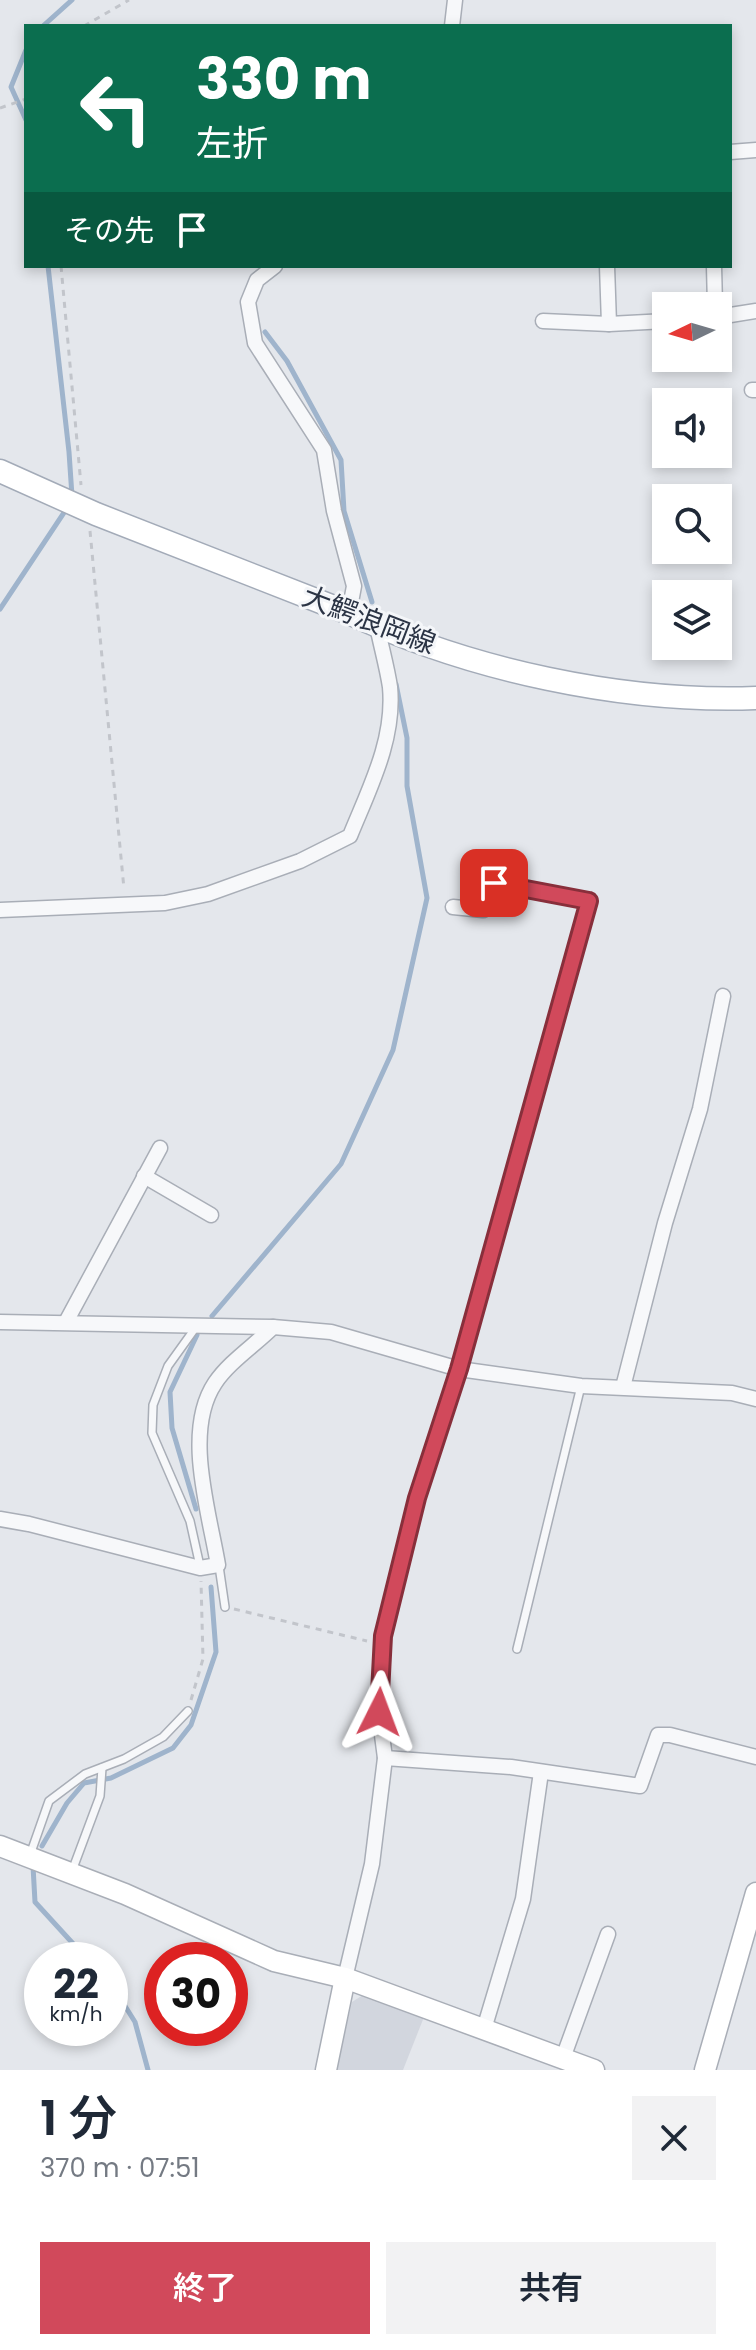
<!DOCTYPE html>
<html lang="ja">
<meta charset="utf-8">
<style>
:root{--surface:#fff;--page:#f2f2f3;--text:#1f2937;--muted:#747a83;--accent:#d1495b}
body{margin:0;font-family:Poppins,"Noto Sans JP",sans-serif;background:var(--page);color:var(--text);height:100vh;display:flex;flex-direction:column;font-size:30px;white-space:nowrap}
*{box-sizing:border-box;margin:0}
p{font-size:26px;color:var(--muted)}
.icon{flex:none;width:44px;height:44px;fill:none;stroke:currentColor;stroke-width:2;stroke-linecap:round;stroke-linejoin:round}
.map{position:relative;height:2070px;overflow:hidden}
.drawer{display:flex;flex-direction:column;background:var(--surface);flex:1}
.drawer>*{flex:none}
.hud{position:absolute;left:24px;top:24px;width:708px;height:244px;border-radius:0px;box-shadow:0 4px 12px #0003;background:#0b6e4f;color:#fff;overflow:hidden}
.needle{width:52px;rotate:265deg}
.fabs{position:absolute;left:652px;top:292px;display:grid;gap:16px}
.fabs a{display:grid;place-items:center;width:80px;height:80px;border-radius:0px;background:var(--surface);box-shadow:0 4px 12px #0003;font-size:40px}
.speed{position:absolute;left:24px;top:1942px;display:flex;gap:16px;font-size:40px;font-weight:700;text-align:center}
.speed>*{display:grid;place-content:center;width:104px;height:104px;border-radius:50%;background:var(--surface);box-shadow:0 4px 12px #0003;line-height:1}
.speed small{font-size:20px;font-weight:400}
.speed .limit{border:12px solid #d22;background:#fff;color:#111}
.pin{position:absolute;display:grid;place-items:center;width:68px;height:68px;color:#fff;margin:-34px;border-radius:16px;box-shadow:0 4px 12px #0006}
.me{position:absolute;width:88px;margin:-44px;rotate:3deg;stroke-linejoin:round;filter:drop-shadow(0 0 6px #0008)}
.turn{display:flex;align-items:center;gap:28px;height:168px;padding:0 40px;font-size:36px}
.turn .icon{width:104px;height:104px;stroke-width:2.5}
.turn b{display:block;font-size:56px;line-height:68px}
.then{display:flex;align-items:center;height:76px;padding:0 40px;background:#0003;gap:16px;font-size:30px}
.round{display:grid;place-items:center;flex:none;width:84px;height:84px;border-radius:0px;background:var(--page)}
.overview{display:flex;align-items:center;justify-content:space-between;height:136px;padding:0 40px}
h1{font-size:48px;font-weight:600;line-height:60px}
.primary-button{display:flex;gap:16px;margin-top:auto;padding:16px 40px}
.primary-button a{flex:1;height:92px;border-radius:0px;background:var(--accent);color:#fff;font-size:32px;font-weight:600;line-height:92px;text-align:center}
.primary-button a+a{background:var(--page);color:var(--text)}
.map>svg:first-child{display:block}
.built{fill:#d2d6de}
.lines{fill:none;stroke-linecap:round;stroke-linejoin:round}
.stream{stroke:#9fb4cc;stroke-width:5}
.lane-casing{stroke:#a9aeb7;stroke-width:10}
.street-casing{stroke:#a9aeb7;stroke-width:17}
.secondary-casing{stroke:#a9aeb7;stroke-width:23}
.primary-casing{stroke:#a3abb8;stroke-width:25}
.path{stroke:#c2c5cb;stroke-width:3;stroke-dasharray:6 6;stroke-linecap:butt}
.lane{stroke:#f7f8fa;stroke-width:7}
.street{stroke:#f7f8fa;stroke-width:14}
.secondary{stroke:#fff;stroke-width:20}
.primary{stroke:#fff;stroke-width:22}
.route-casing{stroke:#882f3b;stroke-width:20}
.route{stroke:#d1495b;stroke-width:14}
.labels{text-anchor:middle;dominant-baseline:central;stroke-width:6;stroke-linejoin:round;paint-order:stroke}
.street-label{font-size:28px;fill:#2b3445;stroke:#f4f6f9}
</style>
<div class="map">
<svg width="756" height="2070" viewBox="0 0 756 2070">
<rect width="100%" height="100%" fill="#e4e7ec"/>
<path class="built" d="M363 1995 424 2017 403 2070H336L352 2002Z"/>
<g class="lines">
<g class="stream">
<path d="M43 26 72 0"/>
<path d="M26 50 11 87 26 120"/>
<path d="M48 266 69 452 72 496"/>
<path d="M265 332 287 361 341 460 344 511 372 602"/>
<path d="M0 609 67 508"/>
<path d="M212 1316 341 1164 393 1050 427 898 407 786V738L396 684"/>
<path d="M196 1509 172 1428 170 1392 197 1335"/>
<path d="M42 1846 67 1803 84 1783 111 1778 173 1748 191 1725 216 1652 211 1587"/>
<path d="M33 1866 35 1902 88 1960"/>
<path d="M110 1982 135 2022 148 2070"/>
</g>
<defs>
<g id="lane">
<path d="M196 1327 168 1366 153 1405 152 1433 190 1521 200 1566"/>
<path d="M219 1566 225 1607"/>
<path d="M517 1649 581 1386"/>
<path d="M30 1855 49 1801 85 1774 124 1759 163 1737 188 1711"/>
<path d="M72 1871 100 1796 102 1768"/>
</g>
<g id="street">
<path d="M452 26 455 0"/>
<path d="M730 152 756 150"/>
<path d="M275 266 257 280 248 302 255 343 324 450 334 511 354 586 349 613"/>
<path d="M607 266 609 324"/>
<path d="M714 266 715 306"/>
<path d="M718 317 756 311"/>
<path d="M543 321 609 324 666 321"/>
<path d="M752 390H756"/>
<path d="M0 910 165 903 208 894 300 861 350 836C369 789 395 740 390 687 387 667 381 646 377 626"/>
<path d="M144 1176 211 1215"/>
<path d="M0 1322 273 1327 331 1332 459 1369 581 1386 732 1393 756 1399"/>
<path d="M66 1322 160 1148"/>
<path d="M623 1387 665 1223 700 1109 723 996"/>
<path d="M0 1519 29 1524 200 1568 218 1565C209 1511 183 1431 215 1383 229 1362 255 1345 273 1327"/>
<path d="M385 1758 511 1767 640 1786 658 1735H670L756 1757"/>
<path d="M345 1978 372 1864 385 1758 379 1712 383 1636 417 1498 459 1369 589 901 494 883 483 910 453 907"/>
<path d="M484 2029 523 1899 541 1772"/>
<path d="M563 2058 608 1934"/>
</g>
<g id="secondary">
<path d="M0 1846 125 1894 274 1961 345 1978 594 2070"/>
<path d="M326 2070 345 1978"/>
<path d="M705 2070 756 1893"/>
</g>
<path id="primary" d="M0 471 96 514 349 613C469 670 623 703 756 698"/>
</defs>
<use href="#lane" class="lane-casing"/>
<use href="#street" class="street-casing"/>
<use href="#secondary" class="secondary-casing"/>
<use href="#primary" class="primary-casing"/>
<g class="path">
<path d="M84 26 129 0"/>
<path d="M0 108 26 99"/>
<path d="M61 266 81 485"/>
<path d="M90 531 124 889"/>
<path d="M234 1609 367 1641"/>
<path d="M191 1700 203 1659 201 1581"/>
</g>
<use href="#lane" class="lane"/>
<use href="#street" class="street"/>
<use href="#secondary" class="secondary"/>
<use href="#primary" class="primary"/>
</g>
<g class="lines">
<defs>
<path id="route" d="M379 1712 383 1636 417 1498 459 1369 589 901 494 883"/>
</defs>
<use href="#route" class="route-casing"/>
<use href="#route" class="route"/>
</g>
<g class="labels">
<g class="street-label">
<text transform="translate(369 620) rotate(21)">大鰐浪岡線</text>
</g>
</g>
</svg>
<div class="fabs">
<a><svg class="needle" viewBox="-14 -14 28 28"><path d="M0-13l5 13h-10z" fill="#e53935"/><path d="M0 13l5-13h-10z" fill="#747a83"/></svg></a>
<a><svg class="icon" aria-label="sound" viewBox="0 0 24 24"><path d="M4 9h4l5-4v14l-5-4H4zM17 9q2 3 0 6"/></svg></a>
<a><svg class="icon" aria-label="search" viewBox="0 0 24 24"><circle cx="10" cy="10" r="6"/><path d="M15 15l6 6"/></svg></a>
<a><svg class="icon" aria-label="layers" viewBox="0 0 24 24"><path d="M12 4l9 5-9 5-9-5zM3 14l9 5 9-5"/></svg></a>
</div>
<div class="speed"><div>22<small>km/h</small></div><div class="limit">30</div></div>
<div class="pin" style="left:494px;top:883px;background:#d93025"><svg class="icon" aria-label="arrive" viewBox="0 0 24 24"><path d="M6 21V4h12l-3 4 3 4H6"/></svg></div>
<svg class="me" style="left:379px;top:1712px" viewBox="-20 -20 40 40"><path d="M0-17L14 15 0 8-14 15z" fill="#d1495b" stroke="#fff" stroke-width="4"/></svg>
<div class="hud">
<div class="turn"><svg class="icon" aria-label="left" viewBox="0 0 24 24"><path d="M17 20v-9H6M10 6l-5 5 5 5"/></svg><div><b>330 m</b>左折</div></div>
<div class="then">その先<svg class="icon" aria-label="arrive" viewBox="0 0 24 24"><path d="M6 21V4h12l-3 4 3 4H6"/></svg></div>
</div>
</div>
<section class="drawer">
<div class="overview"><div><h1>1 分</h1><p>370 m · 07:51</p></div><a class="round"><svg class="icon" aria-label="close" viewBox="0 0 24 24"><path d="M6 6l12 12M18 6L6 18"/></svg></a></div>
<div class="primary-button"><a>終了</a><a>共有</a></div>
</section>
